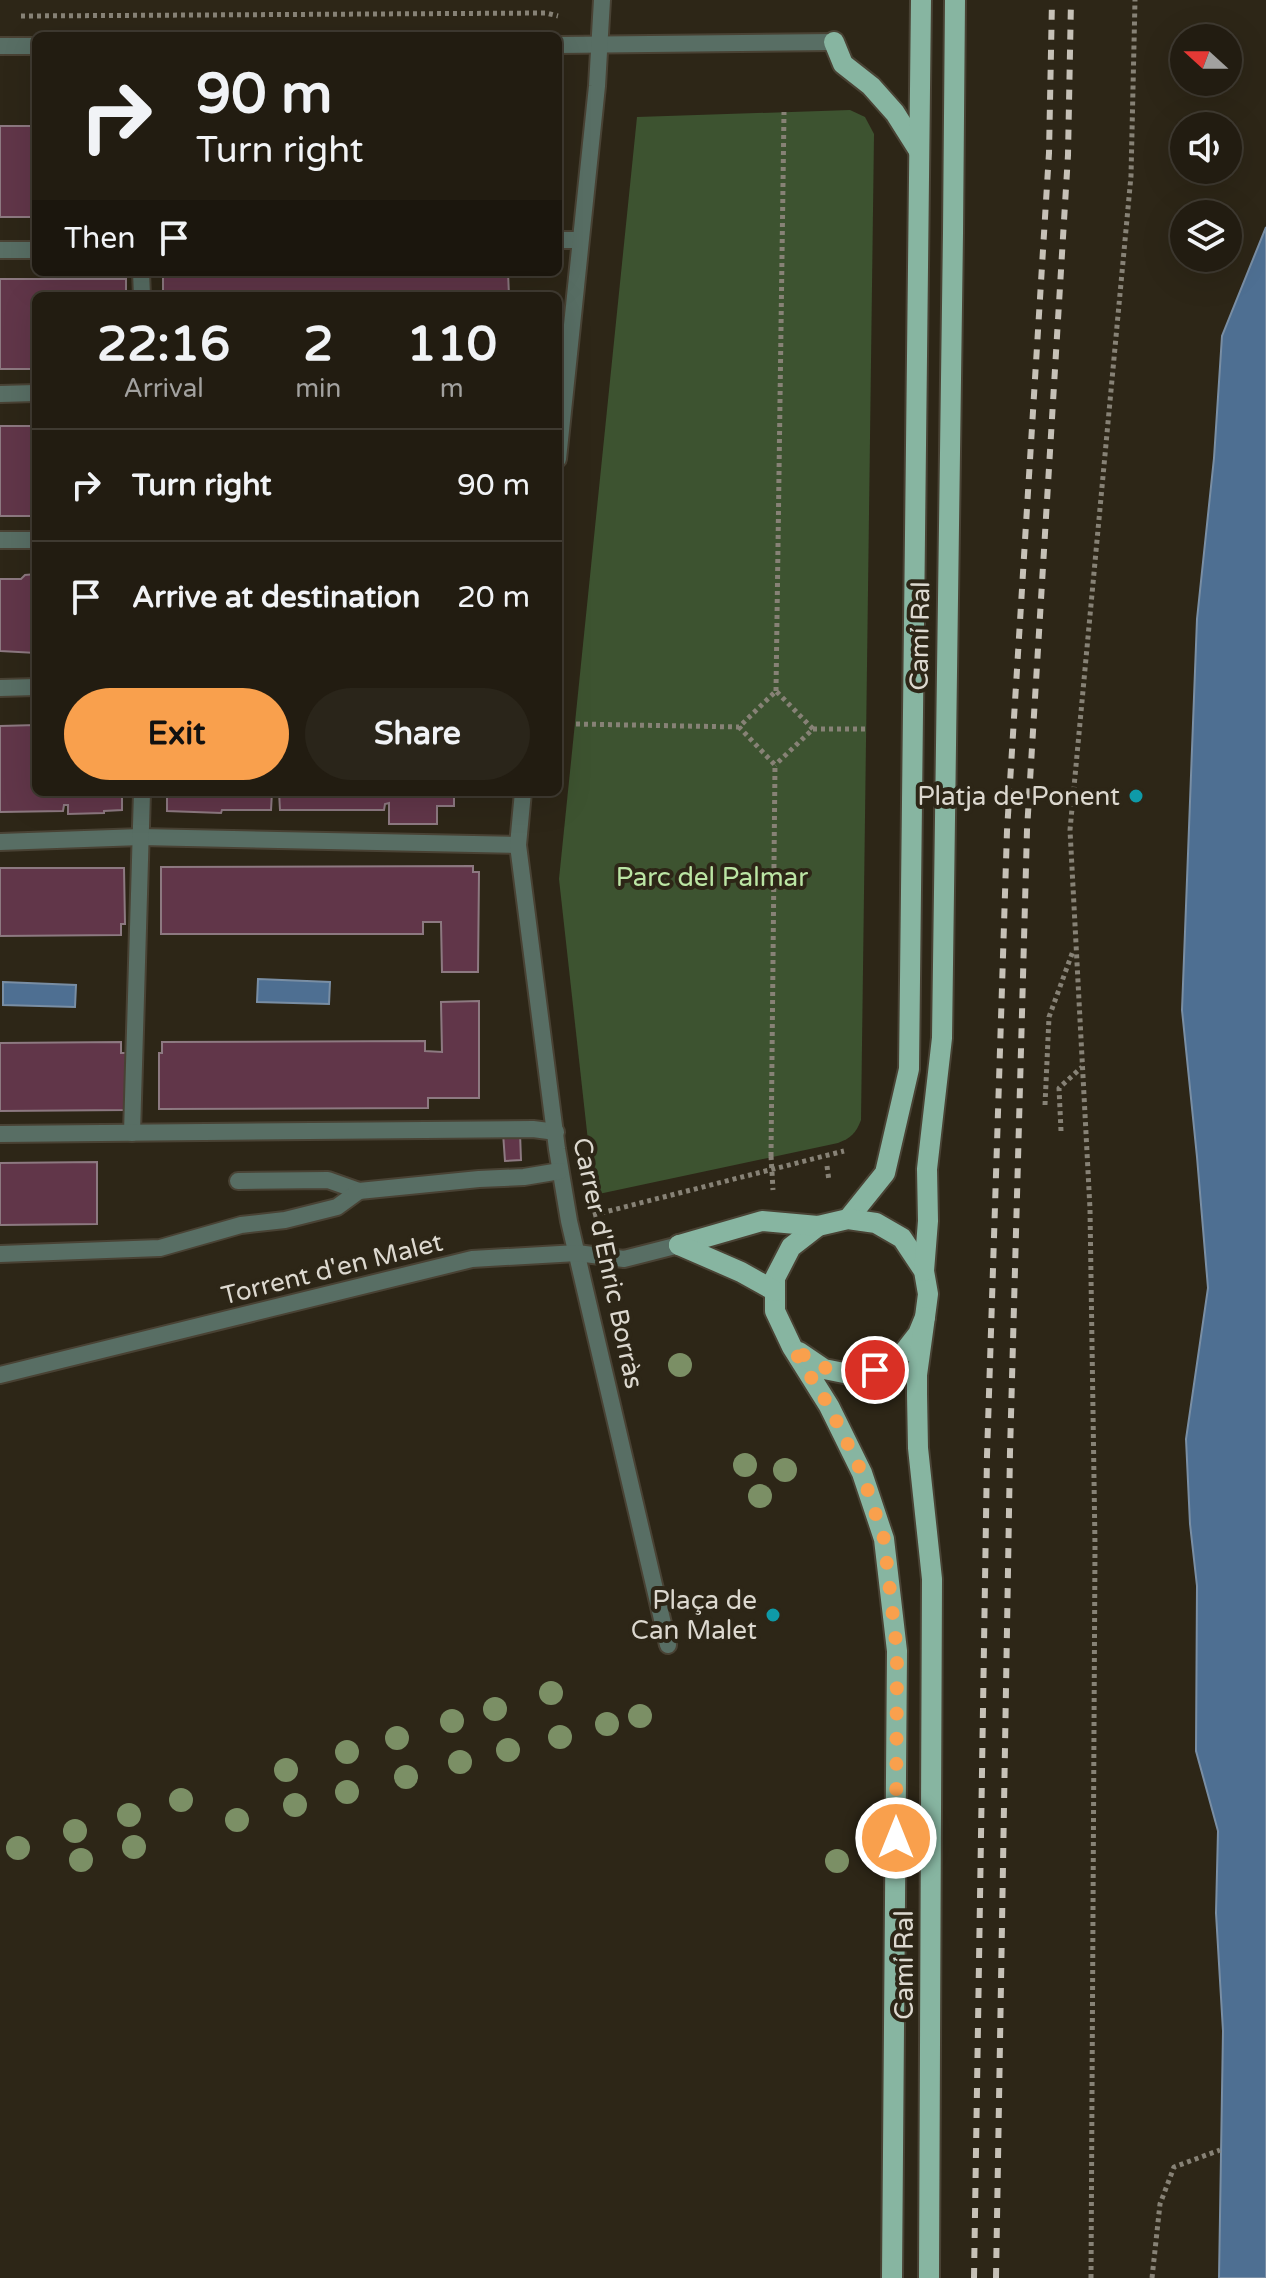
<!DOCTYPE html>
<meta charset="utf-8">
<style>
:root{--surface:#221c11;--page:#2a251a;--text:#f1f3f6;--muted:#a2a19f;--line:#3f3a31;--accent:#f9a04d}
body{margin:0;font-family:"Varela Round",sans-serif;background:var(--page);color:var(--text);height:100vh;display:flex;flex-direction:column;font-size:30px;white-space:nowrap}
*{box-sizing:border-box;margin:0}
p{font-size:26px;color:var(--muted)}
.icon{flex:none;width:44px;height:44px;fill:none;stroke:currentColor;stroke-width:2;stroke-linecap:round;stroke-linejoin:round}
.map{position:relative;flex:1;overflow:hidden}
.drawer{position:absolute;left:32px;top:292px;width:530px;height:504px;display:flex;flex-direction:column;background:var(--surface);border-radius:12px;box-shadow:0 8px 32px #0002,0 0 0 2px var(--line)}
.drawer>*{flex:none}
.guide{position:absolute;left:32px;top:32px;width:530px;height:244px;border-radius:12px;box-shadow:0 8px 32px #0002,0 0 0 2px var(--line);background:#221c11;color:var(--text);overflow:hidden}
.needle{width:52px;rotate:291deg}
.fabs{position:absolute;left:1170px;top:24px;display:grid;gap:16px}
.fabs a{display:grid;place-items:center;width:72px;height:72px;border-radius:50%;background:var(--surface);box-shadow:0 8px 32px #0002,0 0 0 2px var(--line);font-size:40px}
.pin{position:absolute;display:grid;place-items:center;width:68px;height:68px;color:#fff;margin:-34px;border:4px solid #fff;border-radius:50%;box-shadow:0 2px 8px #0007}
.me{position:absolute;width:88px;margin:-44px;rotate:0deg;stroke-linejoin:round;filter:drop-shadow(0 0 6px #0008)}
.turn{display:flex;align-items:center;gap:28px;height:168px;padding:0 32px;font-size:36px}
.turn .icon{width:104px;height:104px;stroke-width:2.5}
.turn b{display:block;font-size:56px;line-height:68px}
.then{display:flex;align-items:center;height:76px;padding:0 32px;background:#0003;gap:16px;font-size:30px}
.eta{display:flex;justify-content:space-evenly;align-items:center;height:136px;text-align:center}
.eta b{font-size:48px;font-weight:700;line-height:56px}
.button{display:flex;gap:16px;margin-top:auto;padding:16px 32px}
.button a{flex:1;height:92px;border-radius:48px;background:var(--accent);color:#111;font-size:32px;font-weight:700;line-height:92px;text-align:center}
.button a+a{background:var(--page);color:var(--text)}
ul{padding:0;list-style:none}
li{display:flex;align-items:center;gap:24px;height:112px;padding:0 32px;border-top:2px solid var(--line)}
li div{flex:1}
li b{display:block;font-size:30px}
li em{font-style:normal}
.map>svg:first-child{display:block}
.green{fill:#3d5330}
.water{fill:#4e6f92;stroke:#798ea4;stroke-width:2}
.building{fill:#613649;stroke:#8d7981;stroke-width:2}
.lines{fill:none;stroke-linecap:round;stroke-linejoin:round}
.pedestrian-casing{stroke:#494234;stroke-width:20}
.minor-casing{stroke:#494234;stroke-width:20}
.primary-casing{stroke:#494234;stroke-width:24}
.path{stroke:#878276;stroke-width:5;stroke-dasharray:4 4;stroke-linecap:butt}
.pedestrian{stroke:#586e64;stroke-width:16}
.minor{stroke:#586e64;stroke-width:16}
.primary{stroke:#87b5a1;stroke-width:20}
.rail{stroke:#c6c1b7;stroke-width:6;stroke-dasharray:10 10;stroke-linecap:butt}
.path-bridge{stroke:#878276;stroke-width:5;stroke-dasharray:4 4;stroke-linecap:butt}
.tree{fill:#7b8f65}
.route{stroke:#f9a04d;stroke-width:14;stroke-dasharray:0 25.2}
.culture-dot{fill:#0f9aa8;stroke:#2d2617;stroke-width:3}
.labels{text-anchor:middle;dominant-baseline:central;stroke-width:8;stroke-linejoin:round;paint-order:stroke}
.street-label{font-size:26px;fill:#dcd8cf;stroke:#2d2617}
.poi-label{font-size:26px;fill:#dcd8cf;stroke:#2d2617;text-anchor:end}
.park-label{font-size:26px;fill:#bbe5a4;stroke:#2d2617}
</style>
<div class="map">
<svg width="1266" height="2278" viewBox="0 0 1266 2278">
<rect width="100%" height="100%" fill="#2d2617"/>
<path class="green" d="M850 110 865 117 874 134 861 1120C856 1133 851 1138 838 1143L594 1195 559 879 637 117Z"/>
<g class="water">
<path d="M1266 227V2278H1219L1223 2031 1216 1913 1218 1831 1196 1751 1197 1586 1190 1524 1186 1439 1208 1288 1197 1157 1182 1010 1197 619 1214 458 1222 336Z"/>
<path d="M258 979 330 982 329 1004 257 1002Z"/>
<path d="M3 982 76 985 75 1007 3 1005Z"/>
</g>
<g class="building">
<rect x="0" y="126" width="36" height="91"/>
<path d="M392 272H508L509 296H163V277Z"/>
<path d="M0 279H126V296H36V369H0Z"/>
<rect x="0" y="426" width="36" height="90"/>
<path d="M36 574V653L0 651V579H21L25 575Z"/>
<path d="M36 725V792H122V810L104 811V813L68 814V805H64L63 811 0 812V726Z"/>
<path d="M167 792H272L271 810H222L221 813 167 811Z"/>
<path d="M279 792H454V806H437V824H389V803L385 804 384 810H280Z"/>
<path d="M473 866V872H479L478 972H442L441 922H423V934H161V867Z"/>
<path d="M0 868H124L125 924H121V935L0 936Z"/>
<path d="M479 1001V1098H428V1108L159 1109V1053H162V1042L425 1041V1051L442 1052 441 1002Z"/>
<path d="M121 1042V1053H126V1110L0 1111V1043Z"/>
<path d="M503 1133H520L521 1160 505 1161Z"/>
<path d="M97 1162V1224L0 1225V1163Z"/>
</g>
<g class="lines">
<defs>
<g id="pedestrian">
<path d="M558 240H580"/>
<path d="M0 250H36"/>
<path d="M141 272 142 296"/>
<path d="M0 394 36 393"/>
<path d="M0 540H36"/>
<path d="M0 688 36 687"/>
<path d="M0 842 141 837 518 845"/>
<path d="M132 1133 142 792"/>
<path d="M0 1134 533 1129 556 1132"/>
</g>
<g id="minor">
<path d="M558 45 834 42"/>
<path d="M0 46H36"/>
<path d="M558 459 597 86 602 0"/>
<path d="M523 792 518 845 557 1149 569 1221 668 1645"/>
<path d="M238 1181 328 1180 359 1191 479 1179 524 1177 560 1171"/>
<path d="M0 1254 160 1248 241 1225 285 1220 337 1207 359 1191"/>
<path d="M0 1375 472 1259 577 1253 624 1259 679 1245"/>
</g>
<g id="primary">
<path d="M834 42 843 64 871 86 895 113 919 151"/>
<path d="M848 1219 885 1173 909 1069 921 0"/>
<path d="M818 1226 791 1247 775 1278V1311L792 1347 829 1406 862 1473 884 1539 897 1651 892 2278"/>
<path d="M679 1245 762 1221 818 1226 848 1219 876 1223 902 1238 924 1271 928 1294 925 1317 918 1334 904 1352 875 1370 849 1374 824 1369 799 1352"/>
<path d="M679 1245 741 1272 775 1291"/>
<path d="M924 1271 928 1221 927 1169 942 1038 953 233 955 0"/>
<path d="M925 1317 917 1375V1394L918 1448 932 1579 929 2278"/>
</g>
</defs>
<use href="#pedestrian" class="pedestrian-casing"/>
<use href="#minor" class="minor-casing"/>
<use href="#primary" class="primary-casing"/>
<g class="path">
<path d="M21 16 546 13 558 16"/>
<path d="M776 691 784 112"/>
<path d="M576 724 739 727"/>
<path d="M813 729H866"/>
<path d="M1045 1105 1049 1017 1073 951"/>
<path d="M1061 1131 1059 1088 1082 1067"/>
<path d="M771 1156 775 765 739 727 776 691 813 729 775 765"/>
<path d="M827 1166 829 1181"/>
<path d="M593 1215 844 1151"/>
<path d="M1091 2278 1095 1546 1090 1209 1070 830 1131 176 1135 0"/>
<path d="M1152 2278 1160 2204 1174 2167 1220 2150"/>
</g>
<use href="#pedestrian" class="pedestrian"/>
<use href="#minor" class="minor"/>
<use href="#primary" class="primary"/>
<g class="rail">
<path d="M974 2278 987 1456 1007 831 1049 153 1052 0"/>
<path d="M996 2278 1010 1452 1027 830 1068 155 1071 0"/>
</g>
<path class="path-bridge" d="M771 1156 773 1190"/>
</g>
<g class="tree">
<circle cx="680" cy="1365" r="12"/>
<circle cx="745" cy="1465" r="12"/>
<circle cx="785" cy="1470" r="12"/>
<circle cx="760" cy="1496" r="12"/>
<circle cx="551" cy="1693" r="12"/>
<circle cx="495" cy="1709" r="12"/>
<circle cx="640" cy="1716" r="12"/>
<circle cx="452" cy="1721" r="12"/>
<circle cx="607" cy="1724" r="12"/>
<circle cx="560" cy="1737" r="12"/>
<circle cx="397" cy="1738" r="12"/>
<circle cx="508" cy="1750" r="12"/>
<circle cx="347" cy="1752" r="12"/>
<circle cx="460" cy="1762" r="12"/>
<circle cx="286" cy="1770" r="12"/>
<circle cx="406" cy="1777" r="12"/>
<circle cx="347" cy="1792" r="12"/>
<circle cx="181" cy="1800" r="12"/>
<circle cx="295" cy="1805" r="12"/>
<circle cx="129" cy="1815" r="12"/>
<circle cx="237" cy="1820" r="12"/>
<circle cx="75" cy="1831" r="12"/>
<circle cx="134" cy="1847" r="12"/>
<circle cx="18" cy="1848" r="12"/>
<circle cx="81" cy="1860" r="12"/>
<circle cx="837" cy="1861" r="12"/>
</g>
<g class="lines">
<path class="route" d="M875 1370C832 1376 827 1371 792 1347L829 1406 862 1473 884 1539 897 1651 896 1838"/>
</g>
<g class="culture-dot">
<circle cx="1136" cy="796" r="8"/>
<circle cx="773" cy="1615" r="8"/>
</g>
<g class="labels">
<g class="street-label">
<text transform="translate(920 636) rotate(-89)">Camí Ral</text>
<text transform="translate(608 1263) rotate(78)">Carrer d'Enric Borràs</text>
<text transform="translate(332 1269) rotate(-14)">Torrent d'en Malet</text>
<text transform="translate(904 1965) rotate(-90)">Camí Ral</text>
</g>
<g class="poi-label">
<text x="1120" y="796">Platja de Ponent</text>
<text x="757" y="1600">Plaça de<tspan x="757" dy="30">Can Malet</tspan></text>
</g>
<g class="park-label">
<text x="712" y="877">Parc del Palmar</text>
</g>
</g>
</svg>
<div class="fabs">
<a><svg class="needle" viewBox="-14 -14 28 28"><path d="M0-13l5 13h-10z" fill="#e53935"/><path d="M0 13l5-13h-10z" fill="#a2a19f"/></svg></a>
<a><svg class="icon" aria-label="sound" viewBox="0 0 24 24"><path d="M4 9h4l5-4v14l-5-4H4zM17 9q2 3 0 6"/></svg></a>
<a><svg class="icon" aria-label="layers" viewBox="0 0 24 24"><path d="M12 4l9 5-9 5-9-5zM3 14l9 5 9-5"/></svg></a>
</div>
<div class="pin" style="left:875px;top:1370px;background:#d93025"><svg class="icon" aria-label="arrive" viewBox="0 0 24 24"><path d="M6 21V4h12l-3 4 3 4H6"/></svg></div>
<svg class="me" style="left:896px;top:1838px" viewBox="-20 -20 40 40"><circle r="17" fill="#f9a04d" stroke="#fff" stroke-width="3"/><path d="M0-11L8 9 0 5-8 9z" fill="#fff"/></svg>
<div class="guide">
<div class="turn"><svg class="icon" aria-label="right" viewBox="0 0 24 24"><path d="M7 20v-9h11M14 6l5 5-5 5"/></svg><div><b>90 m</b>Turn right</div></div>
<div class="then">Then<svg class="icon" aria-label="arrive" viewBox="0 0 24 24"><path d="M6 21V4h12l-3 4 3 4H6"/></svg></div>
</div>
<section class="drawer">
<div class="eta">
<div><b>22:16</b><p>Arrival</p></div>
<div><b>2</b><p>min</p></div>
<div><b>110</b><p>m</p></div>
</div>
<ul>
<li><svg class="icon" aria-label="right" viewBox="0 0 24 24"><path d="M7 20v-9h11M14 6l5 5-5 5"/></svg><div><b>Turn right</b></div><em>90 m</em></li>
<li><svg class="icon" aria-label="arrive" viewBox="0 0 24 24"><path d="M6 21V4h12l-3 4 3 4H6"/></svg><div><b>Arrive at destination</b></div><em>20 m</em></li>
</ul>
<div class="button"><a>Exit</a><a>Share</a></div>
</section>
</div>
